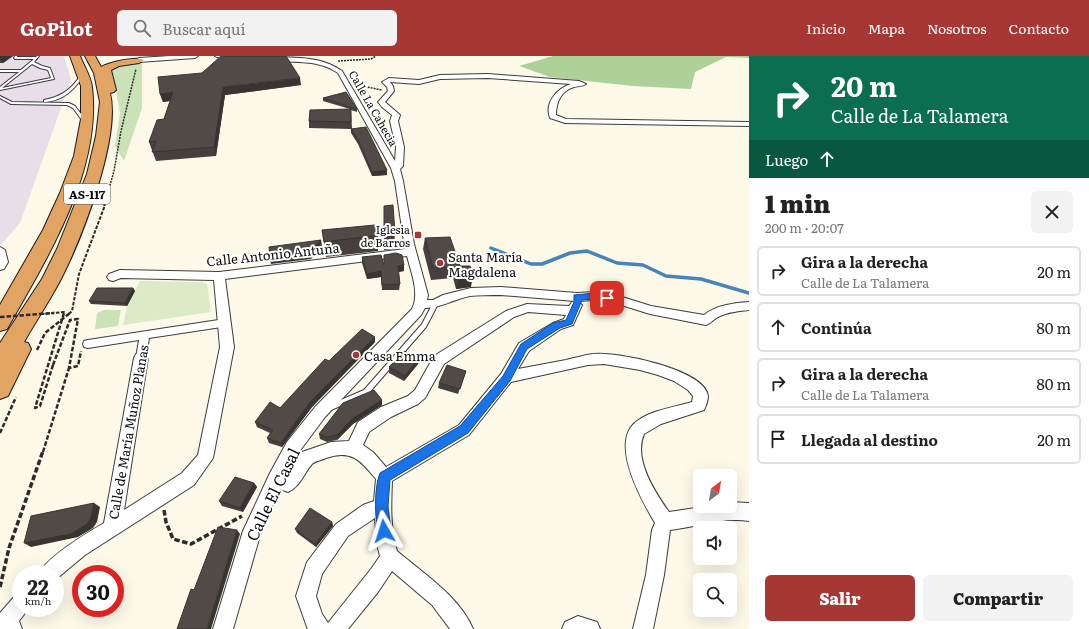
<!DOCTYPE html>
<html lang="es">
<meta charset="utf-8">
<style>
:root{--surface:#fff;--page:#f2f2f2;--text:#222;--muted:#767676;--line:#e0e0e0;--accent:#a63735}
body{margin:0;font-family:Literata,serif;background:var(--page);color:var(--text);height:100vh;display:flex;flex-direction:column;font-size:15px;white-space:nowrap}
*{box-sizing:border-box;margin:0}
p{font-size:13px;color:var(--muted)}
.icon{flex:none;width:22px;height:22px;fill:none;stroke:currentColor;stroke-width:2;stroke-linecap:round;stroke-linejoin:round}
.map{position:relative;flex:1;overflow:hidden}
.side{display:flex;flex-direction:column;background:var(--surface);width:340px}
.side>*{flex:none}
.top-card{background:#0b6e4f;color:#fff;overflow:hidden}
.needle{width:26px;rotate:31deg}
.buttons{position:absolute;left:693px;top:413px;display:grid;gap:8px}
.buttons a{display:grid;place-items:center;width:44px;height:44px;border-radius:6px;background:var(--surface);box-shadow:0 4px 16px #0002;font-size:20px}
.speed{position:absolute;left:12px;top:509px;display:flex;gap:8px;font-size:20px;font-weight:700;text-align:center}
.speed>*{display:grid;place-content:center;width:52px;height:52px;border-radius:50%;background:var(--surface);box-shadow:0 4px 16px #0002;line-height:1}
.speed small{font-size:10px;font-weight:400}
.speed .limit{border:6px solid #d22;background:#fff;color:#111}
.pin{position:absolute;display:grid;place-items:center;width:34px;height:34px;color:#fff;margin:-17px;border-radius:8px;box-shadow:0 2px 6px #0006}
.me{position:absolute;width:44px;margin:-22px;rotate:354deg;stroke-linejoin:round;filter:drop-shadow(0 0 3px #0008)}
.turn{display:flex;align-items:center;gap:14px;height:84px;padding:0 16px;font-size:18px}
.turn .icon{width:52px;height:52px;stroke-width:2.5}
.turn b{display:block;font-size:28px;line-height:34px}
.then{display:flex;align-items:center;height:38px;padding:0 16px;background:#0003;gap:8px;font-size:15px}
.round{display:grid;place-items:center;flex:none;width:42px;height:42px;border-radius:6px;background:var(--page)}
.summary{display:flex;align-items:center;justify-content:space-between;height:68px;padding:0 16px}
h1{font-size:24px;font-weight:800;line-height:30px}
.cta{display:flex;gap:8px;margin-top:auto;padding:8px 16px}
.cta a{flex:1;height:46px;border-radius:6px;background:var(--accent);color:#fff;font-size:16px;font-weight:800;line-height:46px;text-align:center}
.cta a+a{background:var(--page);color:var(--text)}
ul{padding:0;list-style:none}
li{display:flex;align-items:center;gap:12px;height:50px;margin:0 8px 6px;padding:0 8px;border:2px solid var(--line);border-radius:6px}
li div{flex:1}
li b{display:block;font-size:15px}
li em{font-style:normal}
header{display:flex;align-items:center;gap:24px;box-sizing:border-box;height:56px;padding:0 20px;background:var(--accent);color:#fff}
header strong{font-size:19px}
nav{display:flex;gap:22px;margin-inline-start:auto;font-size:14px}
.search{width:280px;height:36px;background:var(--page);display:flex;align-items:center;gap:10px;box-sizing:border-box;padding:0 14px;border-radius:6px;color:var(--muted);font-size:15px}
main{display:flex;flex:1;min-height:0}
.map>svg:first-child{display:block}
.industrial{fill:#e7dee8}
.green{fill:#cbe1b8}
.forest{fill:#aed099}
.pitch{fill:#dceac8}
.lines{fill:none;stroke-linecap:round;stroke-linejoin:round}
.stream{stroke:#4584ba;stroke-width:3.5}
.service-casing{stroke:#3c3c3c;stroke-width:2}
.pedestrian-casing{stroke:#3c3c3c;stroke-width:2}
.minor-casing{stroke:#3c3c3c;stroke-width:2}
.motorway-casing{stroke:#1a1a1a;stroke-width:2}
.path-far3{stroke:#2b2b2b;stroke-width:1.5;stroke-dasharray:2 1;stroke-linecap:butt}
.path-far2{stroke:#2b2b2b;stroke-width:2;stroke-dasharray:3.5 1.5;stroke-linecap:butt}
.path-far1{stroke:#2b2b2b;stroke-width:2.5;stroke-dasharray:4.5 2;stroke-linecap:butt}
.path{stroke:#2b2b2b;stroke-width:3.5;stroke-dasharray:5.5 2.5;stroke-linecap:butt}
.service{fill:#fff;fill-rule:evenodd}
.pedestrian{fill:#fff;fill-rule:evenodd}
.minor{fill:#fff;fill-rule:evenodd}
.motorway{fill:#e1a462;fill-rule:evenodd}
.path-bridge-far1{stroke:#2b2b2b;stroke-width:2;stroke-dasharray:3.5 1.5;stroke-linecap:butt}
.path-bridge{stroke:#2b2b2b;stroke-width:2.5;stroke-dasharray:4.5 2;stroke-linecap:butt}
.wall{fill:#45403d}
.shaded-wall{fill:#383432}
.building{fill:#504b47;stroke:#383432}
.route{fill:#1a73e8;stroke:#114b97}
.poi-dot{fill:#a63735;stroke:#fff;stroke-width:1.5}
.labels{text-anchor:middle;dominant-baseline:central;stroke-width:4;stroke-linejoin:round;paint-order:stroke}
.far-street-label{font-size:11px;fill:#090909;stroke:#fff}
.far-poi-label{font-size:11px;fill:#090909;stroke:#fff;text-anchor:end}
.shield{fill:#fff;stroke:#535353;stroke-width:1}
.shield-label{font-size:12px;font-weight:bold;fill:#090909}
.street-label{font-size:13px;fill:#090909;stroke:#fff}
.poi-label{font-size:13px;fill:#090909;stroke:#fff;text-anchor:start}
.near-street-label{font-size:16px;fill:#090909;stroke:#fff}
</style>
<header>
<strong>GoPilot</strong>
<div class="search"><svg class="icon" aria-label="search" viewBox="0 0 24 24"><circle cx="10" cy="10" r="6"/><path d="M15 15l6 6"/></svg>Buscar aquí</div>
<nav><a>Inicio</a><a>Mapa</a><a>Nosotros</a><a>Contacto</a></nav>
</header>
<main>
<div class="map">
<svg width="749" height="573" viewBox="0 0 749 573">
<rect width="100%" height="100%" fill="#fcf9e9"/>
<path class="industrial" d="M0 0H64L71 24 20 167 0 190Z"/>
<g class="green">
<path d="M142 5V52L124 105 115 90 120 57 112 12 129 6Z"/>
<path d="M104 254H121L118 270 95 273 97 257Z"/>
</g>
<path class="forest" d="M553 0H749V2L726 1 695 16 691 33 633 30 550 21 519 10Z"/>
<path class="pitch" d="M140 225 203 226 207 228 211 256 123 269 127 250Z"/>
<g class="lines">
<path class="stream" d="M491 192 531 208H542L570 197 587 195 617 207 643 209 666 220 701 223 749 237"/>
<defs>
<g id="service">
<path d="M15 0H17V1H36L37 0H39L34 6 42 10 50 12 54 23 0 34V31L19 16H0V14H21L34 3H15L14 2ZM32 8 40 12 48 14 51 22 2 32Z"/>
<path d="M82 18 84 19C74 34 63 45 44 46V44C63 40 70 34 82 18Z"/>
<path d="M0 40 12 46 69 47 75 50 87 66 84 67 73 52 67 49 11 48 0 42Z"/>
<path d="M435 246 438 248 426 271 368 338 331 354 329 355 327 354 326 352 327 350 364 334 422 268 433 247Z"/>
</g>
<path id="pedestrian" d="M225 263 230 267 228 270 149 282 146 302 145 305H137L136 302 139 284 88 292 84 291 83 288 84 285 88 284Z"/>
<g id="minor">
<path d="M170 0H198L195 2 139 6 136 4 139 2Z"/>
<path d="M215 0H236L241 2C236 5 220 3 215 0Z"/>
<path d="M272 1C296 2 321 0 342 15L395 105 396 91 390 65 392 59 382 51 378 46 388 35 387 31 382 26 389 22 419 24 440 19 488 18 579 25 586 28C583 30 579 30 574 31 561 35 556 46 556 59L566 63 749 66V70L565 67 550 62C544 46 558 32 571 28L488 22 440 23 419 28 390 26 393 30 394 35 385 46 400 59 398 65 404 91 403 110 400 113 403 125 414 188 428 239 427 244H433L443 239 471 232 501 231 577 237 595 236 619 240 651 250 704 259C716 249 734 247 749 246V254C739 255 729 256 720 260 714 262 712 267 706 269L650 258 618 248 595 244 577 245 582 249 573 269 561 273 529 295 518 313C534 310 550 307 566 304 575 302 584 299 593 298 615 295 705 313 708 340 708 344 706 350 704 354L661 368 644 378C633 403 655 436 669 456L709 450H730V446L749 447V465C723 461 697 471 670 474L664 519 653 573H633L646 519 652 474 655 467C642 445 608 386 637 365 652 354 675 351 692 346L693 340 688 334 674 325 658 319 640 314 604 308 588 309 511 326 469 379 392 425C391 448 390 473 397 495 423 517 460 541 473 573H450L432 549 392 515 378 536 348 573H308L307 571 296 540 307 506 336 468 363 449 374 445 376 423C361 405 352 393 326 402 322 404 315 405 312 408 304 417 300 431 288 436L280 433 261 476 233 573H213L243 475 270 417 287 386 315 351 412 253C420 237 411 216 407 200L225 223 234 291 213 402 194 429 85 499 55 524V518H39C46 501 87 477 104 467L134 302 136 298 141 297 146 298 148 302 124 454 182 417 198 399 220 291 214 224 121 222 113 225 109 224 107 221 109 218 120 214 219 216 405 193 395 125 391 112 338 17C316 2 294 8 270 4L269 3ZM501 239 575 245 572 246 569 250 527 248 506 255 434 300 415 334 408 340 381 351 358 366 349 385 331 386 302 396 291 411 299 396 325 361 421 259 425 252C441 252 454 243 470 240 480 239 491 239 501 239ZM528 256 566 259 564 263 553 267 519 287 501 318 459 369 386 411 373 396 363 389 369 376 391 361 418 348 425 342 444 308 514 261ZM375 462 377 488 380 500 371 513 328 567 322 558 316 540 322 518 348 480Z"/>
<path d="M0 191 5 194 8 206 4 213 0 214Z"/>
<path d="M21 538V552H29L19 565 22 573H0V557L14 541Z"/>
<path d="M578 560 597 566 600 573H562L565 566Z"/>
</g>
<g id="motorway">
<path d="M70 0H80C84 10 91 21 92 31 102 115 47 202 7 273L0 275V249L43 174 60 137 74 100 81 63V30Z"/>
<path d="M85 0H95L101 11C109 6 137 0 144 4L139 7 119 10 111 14 116 34 114 36 110 37C121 81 82 182 61 223 50 244 36 265 24 286L28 287 31 293 8 340 0 343V287L42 223 57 193 87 118 96 80 100 46 94 17Z"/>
</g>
</defs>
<use href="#service" class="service-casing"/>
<use href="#pedestrian" class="pedestrian-casing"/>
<use href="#minor" class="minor-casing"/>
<use href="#motorway" class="motorway-casing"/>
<g class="path-far3">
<path d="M338 5 371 3 376 0"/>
<path d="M359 33 367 31 382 34"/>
<path d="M104 150 114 115 121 75 136 13"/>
</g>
<path class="path-far2" d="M69 258 72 255 79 218 105 149"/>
<g class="path-far1">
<path d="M37 294 45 277 70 257"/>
<path d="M53 309 70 264 78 263 69 312 78 310 81 295"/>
<path d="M0 377 16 341"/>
<path d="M43 396 69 312"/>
</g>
<g class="path">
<path d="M164 454 166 466 173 483 191 488 242 460"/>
<path d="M0 531 9 492 43 395"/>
</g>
<use href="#service" class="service"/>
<use href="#pedestrian" class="pedestrian"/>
<use href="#minor" class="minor"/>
<use href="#motorway" class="motorway"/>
<path class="path-bridge-far1" d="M41 258 64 256 63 258"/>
<g class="path-bridge">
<path d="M0 261 54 257"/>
<path d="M53 309 40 350 35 352 64 257"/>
</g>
</g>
<g class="wall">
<path d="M0 0H13L3 7H0Z"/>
<path d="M301 29 225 39 216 100 156 105 149 86 164 63 170 45 163 46 160 38Z"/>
<path d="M323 42 357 53V56L351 54 352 73 387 119 372 120 358 88 351 77V73L309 72V65L350 53 323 45Z"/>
<path d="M384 150 395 177 394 193 384 194Z"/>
<path d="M322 174 378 179V195L326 201Z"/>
<path d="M425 182 460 210 471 231 456 233 453 222 431 224 423 193Z"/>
<path d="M362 201 384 209H404V215L398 216 400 228 399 234H382L381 221 367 223 362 207Z"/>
<path d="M133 232 135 235 127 250 91 248 89 245Z"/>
<path d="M375 286 312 351 282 391 269 387 267 382 270 377 257 371 255 366 280 352 329 305Z"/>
<path d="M419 302 418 308 404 325 389 317V311Z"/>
<path d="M466 315 458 338 438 332 439 327Z"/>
<path d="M382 344V349L353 368 337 384 327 386 320 383 319 378Z"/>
<path d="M254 427 257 431 243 456 222 450 219 445Z"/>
<path d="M332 466 333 470 316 491 297 477 295 473Z"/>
</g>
<g class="shaded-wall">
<path d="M0 0H13L3 7 0 2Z"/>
<path d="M300 22 301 29 225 39 216 100 214 91 223 31Z"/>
<path d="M173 36 176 44 163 46 160 38Z"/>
<path d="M387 114V119L372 120V116Z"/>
<path d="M321 184 322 190 311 203 271 208 270 202Z"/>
<path d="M404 209V215L397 216 398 210Z"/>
<path d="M381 215V221L367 223V218Z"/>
<path d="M473 219 471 231 456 233 459 222Z"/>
<path d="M133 232 135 235 127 250 125 247Z"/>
<path d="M375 281V286L312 351 282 391 281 387 310 346Z"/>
<path d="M419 302 418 308 404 325 405 320Z"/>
<path d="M382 344V349L353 368 337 384V379L352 363Z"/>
<path d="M254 427 257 431 243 456 240 452Z"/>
<path d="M94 447 100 451 97 466 93 472 78 481 31 491 24 487Z"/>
<path d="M332 466 333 470 316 491 315 488Z"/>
<path d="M237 474 240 478 211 573H207Z"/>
</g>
<g class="building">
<path d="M221 0H286L300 22 223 31 214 91 152 96 156 85 149 86 157 64 164 63 173 36 160 38 158 21 202 17Z"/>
<path d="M346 36 357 53 323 42Z"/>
<path d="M351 53V66L309 65 310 54Z"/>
<path d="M366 71 387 114 372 116 358 84 351 73Z"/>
<path d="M393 149 395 177 384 178V150Z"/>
<path d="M375 169 378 179 324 186 322 174Z"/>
<path d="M450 181 460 210H470L473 219 459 222 455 211 433 212 425 182Z"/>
<path d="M321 184 310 197 270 202 269 191Z"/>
<path d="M396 197 402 199 404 209 398 210 400 228 382 229 381 215 367 218 362 201 381 199 384 209V199Z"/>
<path d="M97 232H133L125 247 89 245Z"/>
<path d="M362 273 375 281 310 346 281 387 267 382 273 374 255 366 270 346 280 352 325 303 329 305Z"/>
<path d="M404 295 419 302 405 320 389 311Z"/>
<path d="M447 309 466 315 460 333 439 327Z"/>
<path d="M374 334 382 344 352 363 337 379 326 381 319 378 343 347Z"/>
<path d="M235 421 254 427 240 452 219 445Z"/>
<path d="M94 447 91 462 87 468 71 478 24 487 31 460Z"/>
<path d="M310 452 332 466 315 488 295 473Z"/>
<path d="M218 471 237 474 207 573H177L191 533 194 534Z"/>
</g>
<path class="route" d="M595 237 610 240 611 242 607 245 595 243 582 244 572 268 560 272 527 293 510 325 468 377 390 424 388 450 391 475 389 480 384 482 380 480C374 466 374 431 380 417L460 370 503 320 521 288 553 267 566 264 574 246V239Z"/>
<g class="poi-dot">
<rect x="414" y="175" width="8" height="8" rx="2"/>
<circle cx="440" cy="207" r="4"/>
<circle cx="356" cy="299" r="4"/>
</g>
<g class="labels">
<g class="far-street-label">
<text transform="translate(374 52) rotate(60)">Calle La Cahecia</text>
</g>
<g class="far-poi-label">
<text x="410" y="173">Iglesia<tspan x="410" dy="13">de Barros</tspan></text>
</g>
<rect class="shield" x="64" y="128" width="46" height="20" rx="3"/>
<g class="shield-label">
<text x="87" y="138">AS-117</text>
</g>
<g class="street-label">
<text transform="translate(273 198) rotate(-6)">Calle Antonio Antuña</text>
<text transform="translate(128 376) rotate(-80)">Calle de María Muñoz Planas</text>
</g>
<g class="poi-label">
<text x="448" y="200">Santa María<tspan x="448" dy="15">Magdalena</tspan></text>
<text x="364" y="299">Casa Emma</text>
</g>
<g class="near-street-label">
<text transform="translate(272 438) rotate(-64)">Calle El Casal</text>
</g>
</g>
</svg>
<div class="buttons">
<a><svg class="needle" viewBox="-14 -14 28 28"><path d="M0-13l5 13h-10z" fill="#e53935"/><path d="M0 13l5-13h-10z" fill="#767676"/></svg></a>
<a><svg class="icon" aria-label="sound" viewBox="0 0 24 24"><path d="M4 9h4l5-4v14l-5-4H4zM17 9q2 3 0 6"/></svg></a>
<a><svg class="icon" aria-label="search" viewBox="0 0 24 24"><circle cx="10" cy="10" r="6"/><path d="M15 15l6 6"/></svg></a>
</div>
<div class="speed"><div>22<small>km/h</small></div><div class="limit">30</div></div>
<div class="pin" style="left:607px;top:242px;background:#d93025"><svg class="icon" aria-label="arrive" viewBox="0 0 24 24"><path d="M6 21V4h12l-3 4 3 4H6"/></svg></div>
<svg class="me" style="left:384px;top:475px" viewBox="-20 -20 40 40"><path d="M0-17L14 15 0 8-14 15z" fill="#1a73e8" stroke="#fff" stroke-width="4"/></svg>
</div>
<section class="side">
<div class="top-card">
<div class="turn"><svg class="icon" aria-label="right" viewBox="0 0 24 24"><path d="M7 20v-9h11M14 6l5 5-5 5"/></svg><div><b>20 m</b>Calle de La Talamera</div></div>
<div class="then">Luego<svg class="icon" aria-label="ahead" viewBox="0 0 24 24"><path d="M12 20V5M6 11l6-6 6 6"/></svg></div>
</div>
<div class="summary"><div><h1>1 min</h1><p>200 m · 20:07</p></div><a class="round"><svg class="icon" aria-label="close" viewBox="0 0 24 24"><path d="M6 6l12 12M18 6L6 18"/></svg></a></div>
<ul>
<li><svg class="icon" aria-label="right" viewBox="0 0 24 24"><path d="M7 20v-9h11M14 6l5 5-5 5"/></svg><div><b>Gira a la derecha</b><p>Calle de La Talamera</p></div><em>20 m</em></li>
<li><svg class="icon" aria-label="ahead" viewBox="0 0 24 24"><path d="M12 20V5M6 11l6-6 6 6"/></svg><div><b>Continúa</b></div><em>80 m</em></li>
<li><svg class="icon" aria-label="right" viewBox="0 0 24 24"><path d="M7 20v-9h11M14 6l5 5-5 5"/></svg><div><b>Gira a la derecha</b><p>Calle de La Talamera</p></div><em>80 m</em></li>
<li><svg class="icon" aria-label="arrive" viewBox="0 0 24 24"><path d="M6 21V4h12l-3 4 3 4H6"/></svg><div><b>Llegada al destino</b></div><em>20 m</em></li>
</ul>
<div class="cta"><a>Salir</a><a>Compartir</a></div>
</section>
</main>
